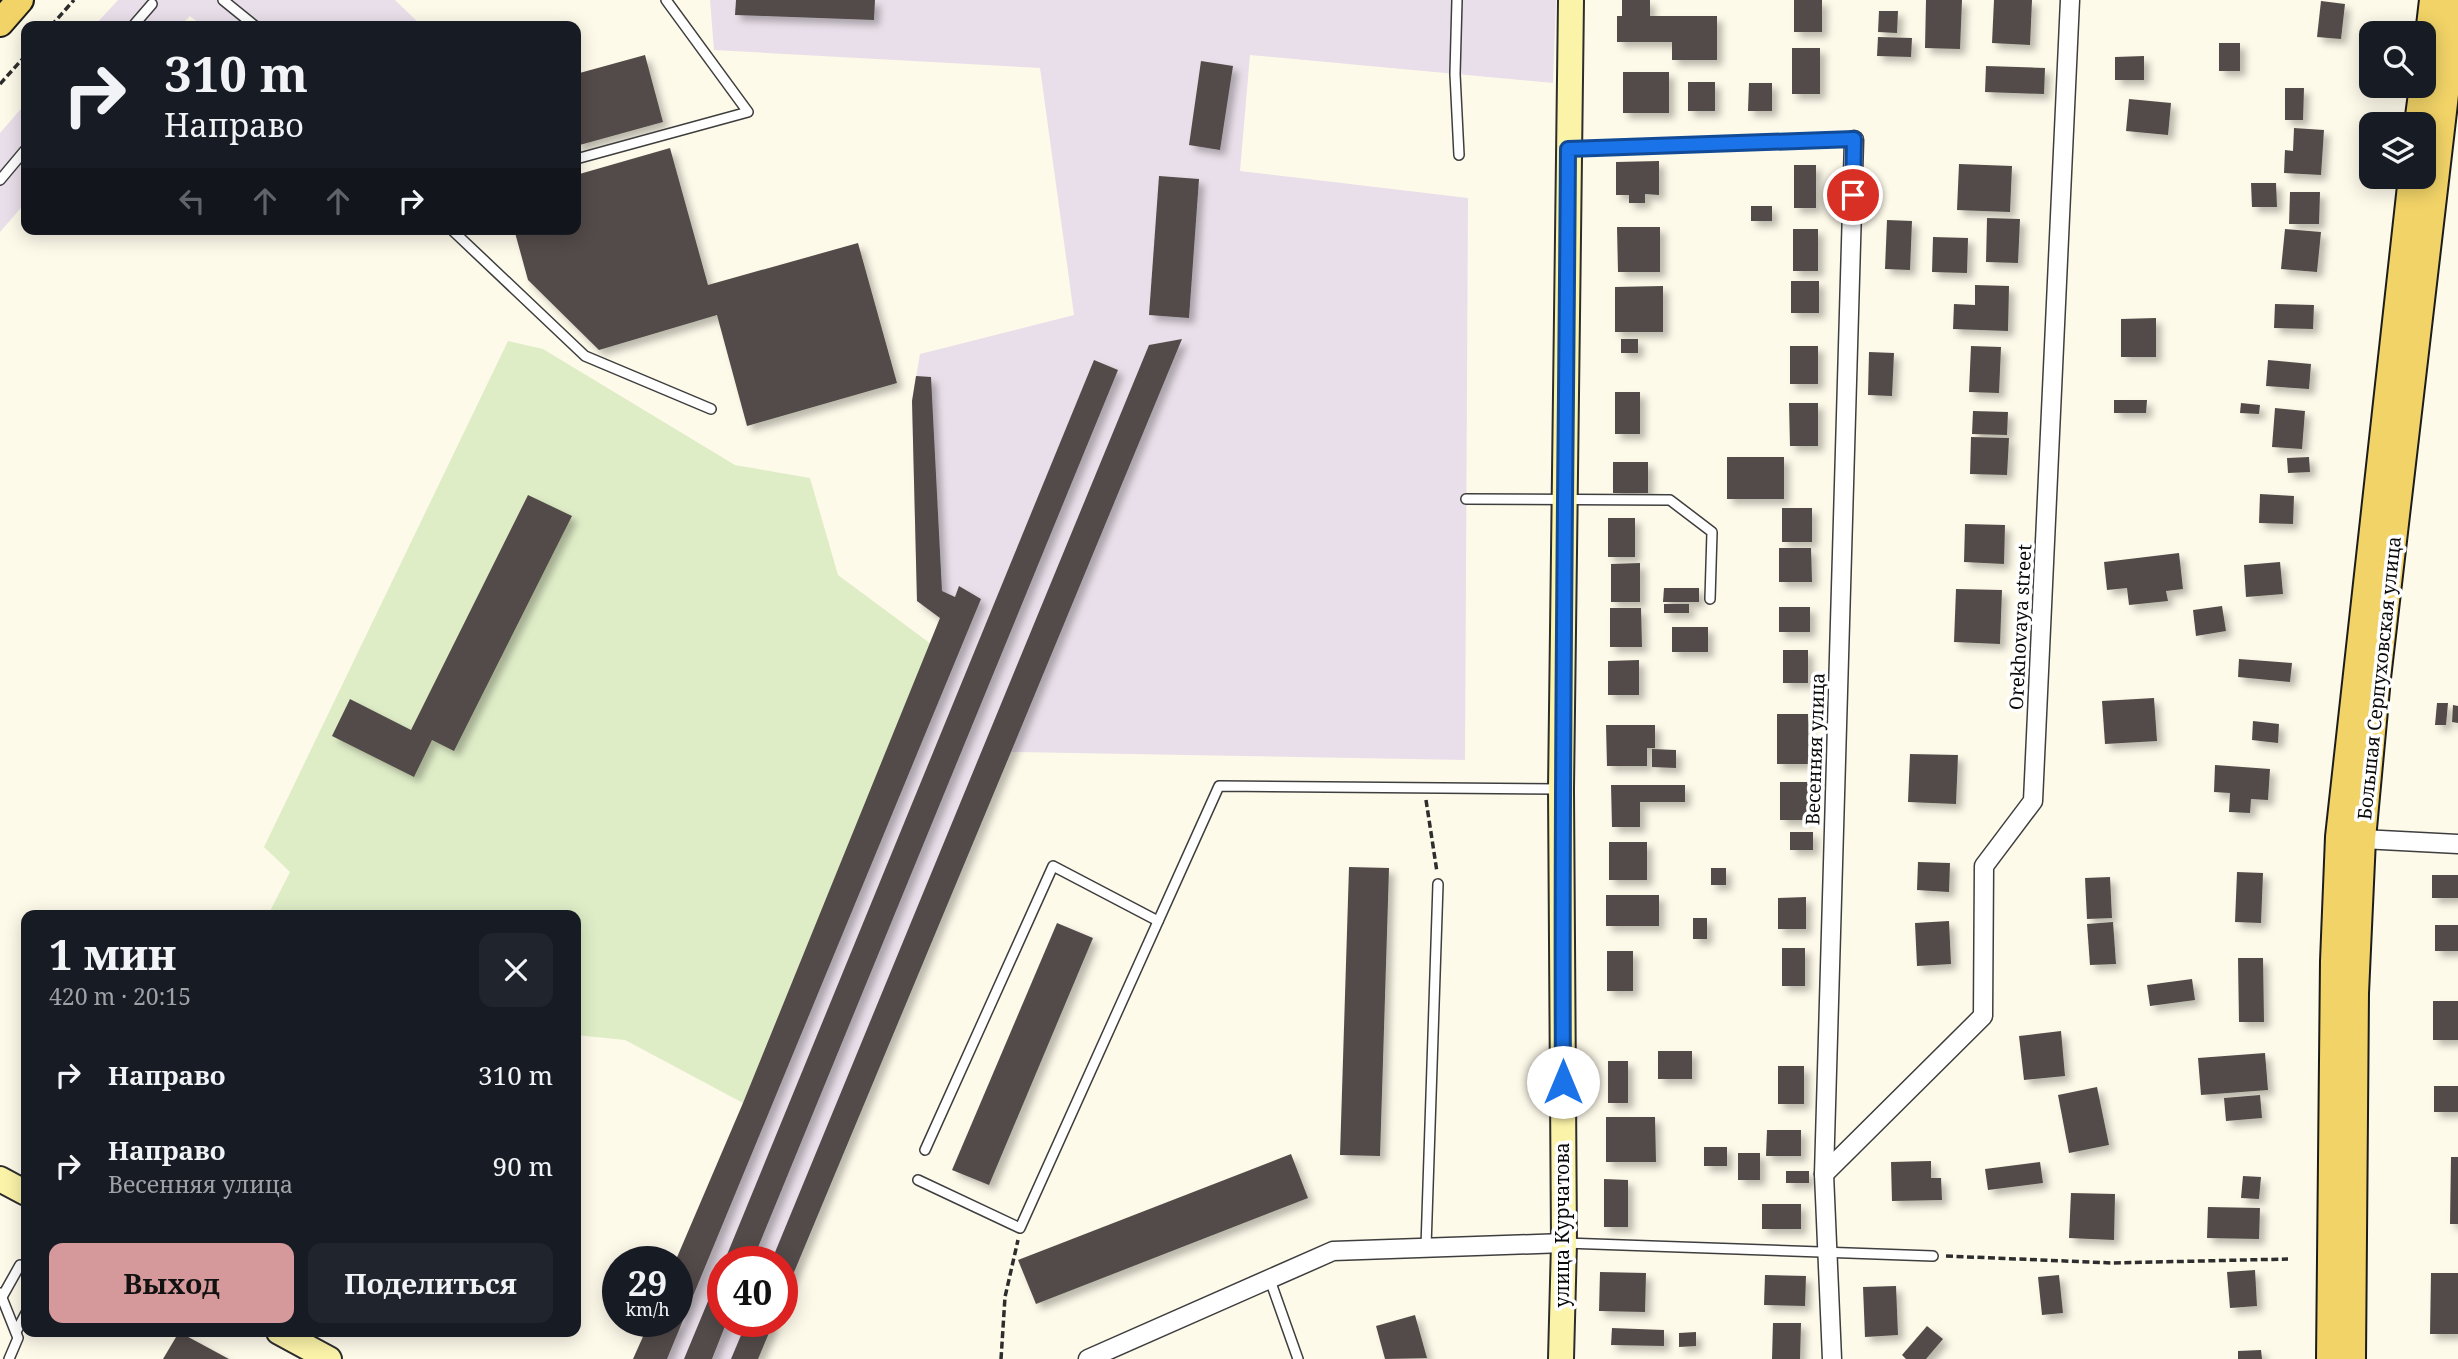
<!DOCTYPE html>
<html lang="ru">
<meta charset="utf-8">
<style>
:root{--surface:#171b24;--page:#20242c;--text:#f1f3f6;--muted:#9ea1a6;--accent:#d5999c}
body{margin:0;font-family:"Noto Serif",serif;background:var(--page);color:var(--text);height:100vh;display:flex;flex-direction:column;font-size:26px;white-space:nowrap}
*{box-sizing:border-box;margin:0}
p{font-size:23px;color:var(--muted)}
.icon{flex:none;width:38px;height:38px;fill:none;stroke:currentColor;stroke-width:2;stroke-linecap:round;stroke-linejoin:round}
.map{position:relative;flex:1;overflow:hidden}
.details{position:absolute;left:21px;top:910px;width:560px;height:427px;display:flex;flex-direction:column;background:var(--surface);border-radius:14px;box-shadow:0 4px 18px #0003}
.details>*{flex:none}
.top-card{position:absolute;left:21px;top:21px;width:560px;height:214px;border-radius:14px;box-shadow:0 4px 18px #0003;background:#171b24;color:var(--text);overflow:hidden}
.controls{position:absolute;left:2359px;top:21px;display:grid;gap:14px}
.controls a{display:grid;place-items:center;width:77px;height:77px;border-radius:14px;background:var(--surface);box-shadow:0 4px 18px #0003;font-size:35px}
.speed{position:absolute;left:602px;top:1246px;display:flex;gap:14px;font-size:35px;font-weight:700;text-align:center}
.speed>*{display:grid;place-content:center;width:91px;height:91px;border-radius:50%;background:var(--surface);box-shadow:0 4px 18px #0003;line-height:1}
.speed small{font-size:18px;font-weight:400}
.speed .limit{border:10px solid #d22;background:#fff;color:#111}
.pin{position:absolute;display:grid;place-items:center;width:60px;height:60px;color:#fff;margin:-30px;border:4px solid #fff;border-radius:50%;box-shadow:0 2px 7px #0007}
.me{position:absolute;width:77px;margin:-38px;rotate:0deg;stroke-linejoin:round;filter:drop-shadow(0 0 5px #0008)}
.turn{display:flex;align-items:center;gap:24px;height:147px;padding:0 28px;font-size:32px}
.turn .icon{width:91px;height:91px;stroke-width:2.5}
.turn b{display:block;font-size:49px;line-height:60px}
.lanes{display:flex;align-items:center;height:66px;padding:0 28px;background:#0003;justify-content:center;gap:35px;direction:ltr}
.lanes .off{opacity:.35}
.round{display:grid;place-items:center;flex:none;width:74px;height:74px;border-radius:14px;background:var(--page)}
.head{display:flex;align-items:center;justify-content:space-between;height:119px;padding:0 28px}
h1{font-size:42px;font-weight:700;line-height:52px}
.button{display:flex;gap:14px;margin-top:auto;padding:14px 28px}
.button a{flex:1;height:80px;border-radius:14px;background:var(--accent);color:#111;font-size:28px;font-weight:700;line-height:80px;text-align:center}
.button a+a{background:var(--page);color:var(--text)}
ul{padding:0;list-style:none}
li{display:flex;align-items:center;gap:21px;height:91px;padding:0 28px}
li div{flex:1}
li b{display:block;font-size:26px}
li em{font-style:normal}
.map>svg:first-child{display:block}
.industrial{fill:#e9dfea}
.pitch{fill:#dfedc7}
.building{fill:#534c48;filter:url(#shadow)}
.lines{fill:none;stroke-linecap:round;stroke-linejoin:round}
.lane-casing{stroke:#3e3e3e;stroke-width:12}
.street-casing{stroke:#3e3e3e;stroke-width:21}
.secondary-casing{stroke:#2d2d2d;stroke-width:28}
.primary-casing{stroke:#1c1c1c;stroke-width:30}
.path{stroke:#2d2d2d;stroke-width:3.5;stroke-dasharray:7 3.5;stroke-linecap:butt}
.lane{stroke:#fff;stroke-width:9}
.street{stroke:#fff;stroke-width:18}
.secondary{stroke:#fbf3a8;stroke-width:24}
.primary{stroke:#f1d367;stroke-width:26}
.route-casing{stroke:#114b97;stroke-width:18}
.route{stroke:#1a73e8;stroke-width:12}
.labels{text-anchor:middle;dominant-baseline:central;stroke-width:7;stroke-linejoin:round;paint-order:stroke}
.street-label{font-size:19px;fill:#0b0b0b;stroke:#fff}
</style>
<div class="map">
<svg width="2458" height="1359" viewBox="0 0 2458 1359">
<defs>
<filter id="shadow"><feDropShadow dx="5.5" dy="5.5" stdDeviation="3.5" flood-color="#0004"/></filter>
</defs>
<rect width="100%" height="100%" fill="#fefaea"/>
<g class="industrial">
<path d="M118 0H395L422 26H202L190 16 180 26H94Z"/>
<path d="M710 0H1556L1553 83 1250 55 1240 171 1468 198 1465 760 1011 752 782 1301V1262H723V1321H774L758 1359H633L650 1321H677L743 1103 940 618 917 601 912 401 920 354 1074 315 1040 68 714 50Z"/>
<path d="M26 103V202L0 232V133Z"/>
</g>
<path class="pitch" d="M508 341 543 349 735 465 810 478 838 575 931 644 743 1103 625 1040 576 1035V915H268L290 872 264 847Z"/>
<g class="building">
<path d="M736 0H875L874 20 735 15Z"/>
<path d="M1622 0H1650V16H1717V60H1672V42H1617V16H1622Z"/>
<rect x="1794" y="0" width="28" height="32"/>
<path d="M1926 0H1962L1960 49 1925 48Z"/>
<path d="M1994 0H2032L2030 45 1992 43Z"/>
<path d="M2321 1 2345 4 2341 39 2317 37Z"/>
<path d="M1879 11H1898L1897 33 1878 32Z"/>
<path d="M1878 37 1912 38 1911 57 1877 56Z"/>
<rect x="2219" y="43" width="21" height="28"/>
<rect x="1792" y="48" width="28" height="46"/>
<path d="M645 55 663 122 576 146V74Z"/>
<path d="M2144 56V80H2115V57Z"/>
<path d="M1201 61 1233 66 1220 150 1189 145Z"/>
<path d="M1986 66 2045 68 2044 94 1985 92Z"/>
<rect x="1623" y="72" width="46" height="41"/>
<rect x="1688" y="82" width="27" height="29"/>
<path d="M1749 83H1772V111H1748Z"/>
<path d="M2285 88H2304L2303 120H2285Z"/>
<path d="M2129 99 2171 103 2168 135 2126 131Z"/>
<path d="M2294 128 2324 130 2321 175 2284 173 2285 150 2293 151Z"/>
<path d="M670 148 708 285 858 243 897 383 747 426 717 315 599 350 528 280 514 229H576V175Z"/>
<path d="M1659 161V195L1645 194V203H1629V195H1616V162Z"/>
<path d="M1959 164 2012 166 2010 212 1957 210Z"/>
<rect x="1794" y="165" width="22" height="43"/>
<path d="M1159 176 1199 179 1189 318 1149 315Z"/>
<path d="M2251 183H2276L2277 207H2252Z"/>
<path d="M2290 192H2320L2319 224H2289Z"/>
<rect x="1751" y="206" width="21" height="15"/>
<path d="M1987 218 2020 219 2018 263 1986 262Z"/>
<path d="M1887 220 1912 221 1910 270 1885 269Z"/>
<path d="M1617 227H1660V272H1618Z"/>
<rect x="1793" y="229" width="25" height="42"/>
<path d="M2285 229 2321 232 2317 272 2281 269Z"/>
<path d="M1933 237 1968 238 1967 273 1932 272Z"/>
<rect x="1791" y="281" width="28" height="32"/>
<path d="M1975 285 2009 286 2008 331 1953 329 1954 304 1975 305Z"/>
<path d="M1663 286V332H1615V287Z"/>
<path d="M2275 304 2314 305 2313 329 2274 328Z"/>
<path d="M2156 318V357H2121V319Z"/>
<path d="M1182 339 1011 752 782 1301V1262H771L1149 345Z"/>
<rect x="1621" y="339" width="17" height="14"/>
<rect x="1790" y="346" width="28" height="38"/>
<path d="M1971 346 2001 347 1999 393 1969 392Z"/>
<path d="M1869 352 1894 353 1892 396 1868 395Z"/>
<path d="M1094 360 1118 370 752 1262H724Z"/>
<path d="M2268 360 2311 364 2309 389 2266 386Z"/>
<path d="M916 376 931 377 942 591 955 597 959 586 981 599 667 1359H633L650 1321H677L675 1262 743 1103 940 618 917 601 912 401Z"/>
<rect x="1615" y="392" width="25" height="42"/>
<path d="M2114 400H2147L2146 413H2114Z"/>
<path d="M1789 403H1818V446H1790Z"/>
<path d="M2241 403 2260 405 2259 414 2240 413Z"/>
<path d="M2275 408 2305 411 2302 449 2272 447Z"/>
<path d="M1973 411 2008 412 2007 435 1972 434Z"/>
<path d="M1971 437 2009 438 2007 475 1970 474Z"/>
<rect x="1727" y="457" width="57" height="42"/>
<path d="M2309 457 2310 472 2288 473 2287 458Z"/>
<rect x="1613" y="462" width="35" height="31"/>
<path d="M2260 494 2294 496 2293 524 2259 523Z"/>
<path d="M528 495 572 516 454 751 432 740 414 777 332 736 350 699 411 730Z"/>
<rect x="1782" y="508" width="30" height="34"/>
<rect x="1608" y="518" width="27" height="39"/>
<path d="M1965 524 2005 525 2004 564 1964 562Z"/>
<path d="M1779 548H1811L1812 582H1779Z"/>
<path d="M2179 553 2183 589 2166 591 2168 601 2129 605 2127 588 2107 590 2104 562Z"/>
<path d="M2280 562 2283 594 2246 597 2244 565Z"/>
<path d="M1640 563V602H1611V564Z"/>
<path d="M1664 588H1699V602H1663Z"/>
<path d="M1956 589 2002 590 2000 644 1954 642Z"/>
<rect x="1664" y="604" width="25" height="9"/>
<path d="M2222 606 2226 631 2196 636 2193 610Z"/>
<rect x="1779" y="607" width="31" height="25"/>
<path d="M1610 608H1641L1642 647H1610Z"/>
<rect x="1672" y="627" width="36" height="25"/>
<rect x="1783" y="650" width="25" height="33"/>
<path d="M2239 659 2292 663 2290 682 2238 677Z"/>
<path d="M1639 660V695H1608V661Z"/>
<path d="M2154 698 2157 741 2105 744 2102 701Z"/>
<path d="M2437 703H2448L2446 725H2435Z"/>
<path d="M2453 705 2458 706V723L2452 722Z"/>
<rect x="1777" y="714" width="31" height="50"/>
<path d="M2253 721 2279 724 2278 743 2252 740Z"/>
<path d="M1606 725H1655V748H1647V766H1607Z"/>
<path d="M1652 749 1676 750V768L1652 767Z"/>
<path d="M1910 754 1958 755 1956 804 1908 802Z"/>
<path d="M2215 765 2270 769 2268 800 2251 799 2250 813 2229 812 2230 793 2214 792Z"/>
<rect x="1780" y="782" width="28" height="38"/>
<path d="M1611 785H1685V802H1640V827H1612Z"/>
<rect x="1790" y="832" width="23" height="18"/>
<rect x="1609" y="842" width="38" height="38"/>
<path d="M1918 862 1950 863 1949 892 1917 890Z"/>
<path d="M1349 867 1389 868 1380 1156 1340 1155Z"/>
<rect x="1711" y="868" width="15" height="17"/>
<path d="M2237 872 2263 873 2261 923 2235 922Z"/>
<rect x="2432" y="875" width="26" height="23"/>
<path d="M2110 877 2112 918 2087 919 2085 878Z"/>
<rect x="1606" y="895" width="53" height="31"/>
<path d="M1806 897V929H1778V898Z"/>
<rect x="1693" y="918" width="14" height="21"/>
<path d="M1949 921 1951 964 1917 966 1915 923Z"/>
<path d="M2113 922 2116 964 2090 965 2087 924Z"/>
<path d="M1057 923 1093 938 989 1185 952 1170Z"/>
<rect x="2435" y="925" width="23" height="26"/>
<rect x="1782" y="948" width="23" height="38"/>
<rect x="1607" y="951" width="26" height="40"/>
<path d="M2238 958H2263L2264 1022H2239Z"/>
<path d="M2192 979 2195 1000 2150 1006 2147 985Z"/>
<rect x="2433" y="1001" width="25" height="39"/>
<path d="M2061 1031 2065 1076 2024 1080 2019 1036Z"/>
<rect x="1658" y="1051" width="34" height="28"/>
<path d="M2265 1053 2268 1090 2201 1095 2198 1058Z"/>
<rect x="1608" y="1061" width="20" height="42"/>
<rect x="1778" y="1066" width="26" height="38"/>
<rect x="2434" y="1086" width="24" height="26"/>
<path d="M2097 1087 2109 1145 2069 1153 2058 1095Z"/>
<path d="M2260 1095 2262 1118 2226 1121 2224 1098Z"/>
<path d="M1606 1117H1655L1656 1162H1606Z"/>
<path d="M1767 1130H1801V1156H1766Z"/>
<rect x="1704" y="1147" width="23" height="19"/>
<rect x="1738" y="1153" width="22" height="27"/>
<path d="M1291 1154 1308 1198 1036 1304 1018 1260Z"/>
<path d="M2451 1157H2458V1224H2450Z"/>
<path d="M1931 1161V1178H1941L1942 1200 1892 1201 1891 1162Z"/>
<path d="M2040 1162 2043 1183 1988 1190 1985 1169Z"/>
<rect x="1786" y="1171" width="23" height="12"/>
<path d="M2243 1176 2261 1177 2259 1199 2241 1198Z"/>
<path d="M1604 1179 1628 1180V1227H1604Z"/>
<path d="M2071 1193 2115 1194 2114 1240 2069 1238Z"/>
<rect x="1762" y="1204" width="39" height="25"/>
<path d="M2208 1207 2260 1208 2259 1239 2207 1238Z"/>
<path d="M723 1265V1321H727L712 1359H684Z"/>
<path d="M2255 1270 2257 1306 2230 1308 2227 1272Z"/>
<path d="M1600 1272 1646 1273 1645 1312 1599 1311Z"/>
<path d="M2431 1273H2458V1334H2430Z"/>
<path d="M1765 1275 1806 1276 1805 1306 1764 1305Z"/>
<path d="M2059 1275 2063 1313 2042 1315 2038 1277Z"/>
<path d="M1896 1286 1898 1335 1865 1337 1863 1287Z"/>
<path d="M1415 1315 1427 1358 1385 1359 1376 1326Z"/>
<path d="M747 1321H774L758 1359H731Z"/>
<path d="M1773 1323H1801L1800 1359H1772Z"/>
<path d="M1927 1326 1943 1339 1926 1359H1906L1902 1355Z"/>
<path d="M1612 1328 1664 1330V1346L1611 1345Z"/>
<path d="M179 1332 229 1359H163Z"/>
<path d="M1696 1332V1346L1679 1347V1333Z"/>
<path d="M2261 1350 2262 1359H2238V1351Z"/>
</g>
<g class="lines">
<defs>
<g id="lane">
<path d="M223 0 255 26"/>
<path d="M1457 0 1455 74 1459 155"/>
<path d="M133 26 152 4"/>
<path d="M1569 148 1854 140"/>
<path d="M576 159 748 112 666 0"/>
<path d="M0 180 26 149"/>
<path d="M451 229 585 356 711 409"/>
<path d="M1466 499 1670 500 1712 532 1710 599"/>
<path d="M925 1150 1053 866 1158 921"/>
<path d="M918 1180 1020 1228 1219 786 1558 789"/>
<path d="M1565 1243 1933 1256"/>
<path d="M1426 1247 1438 884"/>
<path d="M1270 1280 1298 1359"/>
<path d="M0 1293 18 1338 9 1359"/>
<path d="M2 1297 20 1265"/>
<path d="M16 1332 26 1313"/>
</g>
<g id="street">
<path d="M2362 839 2458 844"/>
<path d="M1824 1174 1983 1016 1984 866 2033 801 2070 0"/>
<path d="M1088 1359 1333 1251 1564 1243"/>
<path d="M1832 1359 1824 1174 1854 140"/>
</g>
<g id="secondary">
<path d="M0 1179 26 1193"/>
<path d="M279 1332 329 1359"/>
<path d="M1561 1359 1564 1243 1561 789 1571 0"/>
</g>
<g id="primary">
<path d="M0 23 20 0"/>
<path d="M2424 78 2433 0"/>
<path d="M2418 124 2423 86"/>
<path d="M2330 1359 2334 961 2339 837 2412 177"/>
<path d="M2352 1359 2355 993 2362 839 2377 678 2456 0"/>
</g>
</defs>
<use href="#lane" class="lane-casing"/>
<use href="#street" class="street-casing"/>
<use href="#secondary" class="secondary-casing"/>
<use href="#primary" class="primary-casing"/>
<g class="path">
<path d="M51 26 74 0"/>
<path d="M0 84 26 55"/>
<path d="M1426 800 1437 872"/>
<path d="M1946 1256 2113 1263 2288 1259"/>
<path d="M1001 1359 1005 1297 1018 1240"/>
</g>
<use href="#lane" class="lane"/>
<use href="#street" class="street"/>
<use href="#secondary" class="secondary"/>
<use href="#primary" class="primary"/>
</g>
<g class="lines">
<defs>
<path id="route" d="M1563 1082C1561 771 1566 460 1568 149L1854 139 1853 195"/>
</defs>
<use href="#route" class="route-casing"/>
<use href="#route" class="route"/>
</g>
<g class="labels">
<g class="street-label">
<text transform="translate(2020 627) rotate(-87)">Orekhovaya street</text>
<text transform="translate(2379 678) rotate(-84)">Большая Серпуховская улица</text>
<text transform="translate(1815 749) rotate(-88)">Весенняя улица</text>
<text transform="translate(1562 1225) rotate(-90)">улица Курчатова</text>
</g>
</g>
</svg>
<div class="controls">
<a><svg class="icon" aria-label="search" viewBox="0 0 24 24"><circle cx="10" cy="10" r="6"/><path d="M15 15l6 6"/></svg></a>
<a><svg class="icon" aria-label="layers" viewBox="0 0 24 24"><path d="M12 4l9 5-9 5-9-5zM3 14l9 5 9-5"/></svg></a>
</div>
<div class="speed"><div>29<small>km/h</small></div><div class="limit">40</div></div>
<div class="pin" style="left:1853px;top:195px;background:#d93025"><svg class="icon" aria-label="arrive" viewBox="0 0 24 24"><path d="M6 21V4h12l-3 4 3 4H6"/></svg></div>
<svg class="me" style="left:1563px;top:1082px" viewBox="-20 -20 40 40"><circle r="19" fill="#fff"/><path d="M0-13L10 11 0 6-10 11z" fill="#1a73e8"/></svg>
<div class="top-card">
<div class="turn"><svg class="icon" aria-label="right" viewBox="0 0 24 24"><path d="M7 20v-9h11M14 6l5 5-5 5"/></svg><div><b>310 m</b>Направо</div></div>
<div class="lanes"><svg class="icon off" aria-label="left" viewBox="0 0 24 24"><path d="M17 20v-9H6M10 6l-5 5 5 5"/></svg><svg class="icon off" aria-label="ahead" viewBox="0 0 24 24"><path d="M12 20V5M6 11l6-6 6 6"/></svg><svg class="icon off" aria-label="ahead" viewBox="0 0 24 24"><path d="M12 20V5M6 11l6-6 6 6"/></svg><svg class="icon" aria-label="right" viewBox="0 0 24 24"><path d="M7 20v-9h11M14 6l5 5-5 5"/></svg></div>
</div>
<section class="details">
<div class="head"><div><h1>1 мин</h1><p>420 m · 20:15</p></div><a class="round"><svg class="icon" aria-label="close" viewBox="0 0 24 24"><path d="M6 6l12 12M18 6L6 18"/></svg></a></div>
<ul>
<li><svg class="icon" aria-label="right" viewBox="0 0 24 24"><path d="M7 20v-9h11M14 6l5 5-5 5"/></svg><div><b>Направо</b></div><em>310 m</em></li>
<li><svg class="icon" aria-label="right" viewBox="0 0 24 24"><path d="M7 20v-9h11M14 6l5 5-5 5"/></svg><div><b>Направо</b><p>Весенняя улица</p></div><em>90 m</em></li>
</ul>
<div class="button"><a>Выход</a><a>Поделиться</a></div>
</section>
</div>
